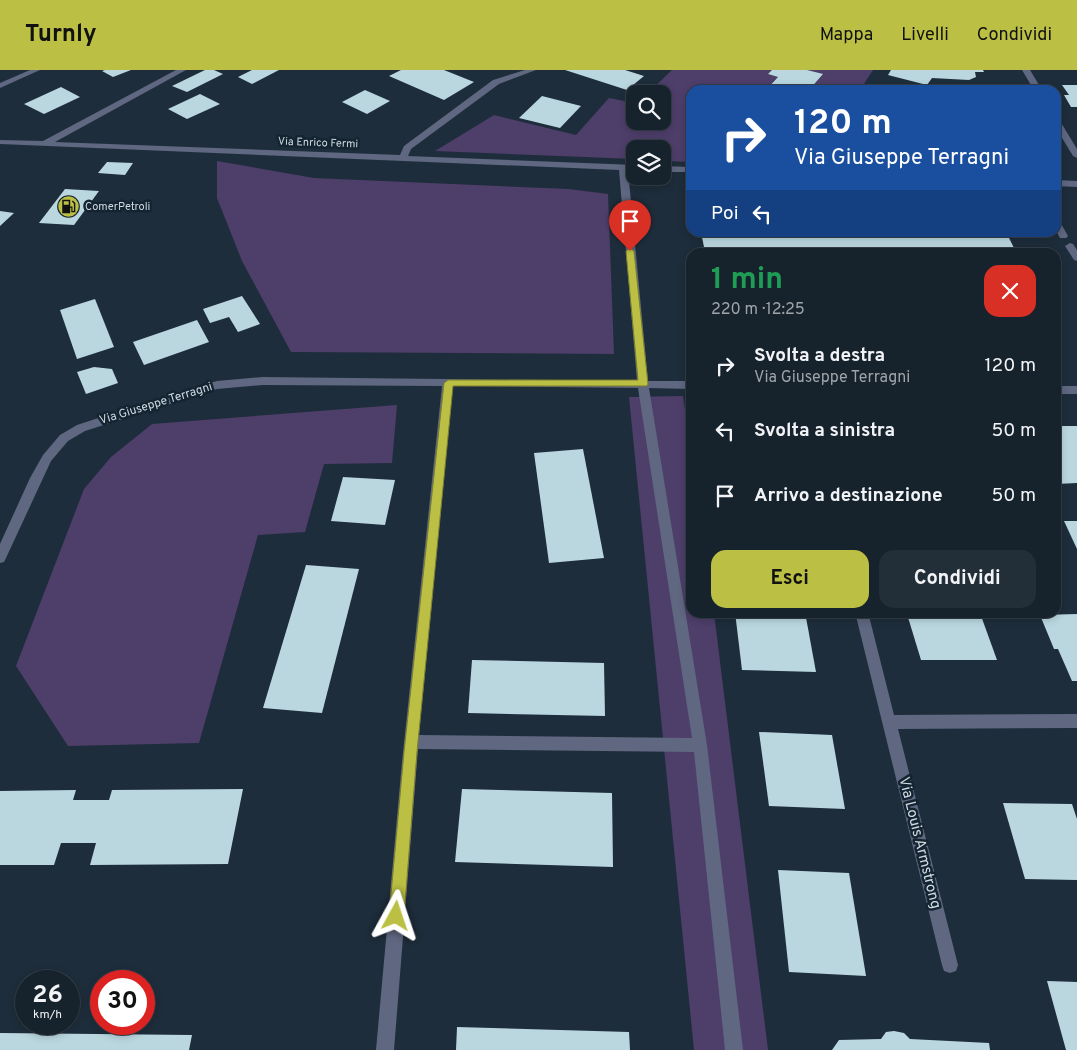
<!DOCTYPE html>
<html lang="it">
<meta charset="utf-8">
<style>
:root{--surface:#16222c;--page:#232f38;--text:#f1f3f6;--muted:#9ea4a9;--line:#353f48;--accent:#bbc044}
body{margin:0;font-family:Overpass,sans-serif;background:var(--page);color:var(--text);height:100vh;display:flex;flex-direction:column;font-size:19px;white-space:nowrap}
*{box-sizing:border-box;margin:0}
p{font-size:16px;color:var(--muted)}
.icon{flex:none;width:28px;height:28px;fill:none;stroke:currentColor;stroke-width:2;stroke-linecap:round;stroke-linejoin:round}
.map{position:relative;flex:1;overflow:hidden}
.panel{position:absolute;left:686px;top:178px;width:375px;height:370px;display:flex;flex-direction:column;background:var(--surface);border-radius:15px;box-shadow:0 2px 8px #0003,0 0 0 1px var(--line)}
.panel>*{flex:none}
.hud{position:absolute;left:686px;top:15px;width:375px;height:152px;border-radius:15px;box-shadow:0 2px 8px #0003,0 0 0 1px var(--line);background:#1a4fa0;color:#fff;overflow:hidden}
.buttons{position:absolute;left:626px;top:15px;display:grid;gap:10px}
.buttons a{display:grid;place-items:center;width:45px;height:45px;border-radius:10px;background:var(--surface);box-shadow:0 2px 8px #0003,0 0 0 1px var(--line);font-size:25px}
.speed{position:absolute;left:15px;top:900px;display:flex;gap:10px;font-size:25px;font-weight:700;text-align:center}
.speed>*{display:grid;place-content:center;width:65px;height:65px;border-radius:50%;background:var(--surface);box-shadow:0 2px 8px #0003,0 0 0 1px var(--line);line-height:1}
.speed small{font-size:12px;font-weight:400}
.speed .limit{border:8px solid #d22;background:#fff;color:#111}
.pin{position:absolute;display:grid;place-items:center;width:42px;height:42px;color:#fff;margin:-51px -21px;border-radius:50% 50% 50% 0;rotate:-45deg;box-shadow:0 0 5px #0007}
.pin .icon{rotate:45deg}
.me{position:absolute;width:55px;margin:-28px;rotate:5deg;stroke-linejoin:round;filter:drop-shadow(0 0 4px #0008)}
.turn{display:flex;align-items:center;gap:18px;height:105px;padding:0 25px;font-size:22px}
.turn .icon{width:65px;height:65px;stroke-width:2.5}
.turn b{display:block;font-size:35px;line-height:42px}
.then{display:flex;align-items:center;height:48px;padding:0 25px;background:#0003;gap:10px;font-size:19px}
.round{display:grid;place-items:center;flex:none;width:52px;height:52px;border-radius:15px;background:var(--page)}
.headline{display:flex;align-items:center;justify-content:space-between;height:85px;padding:0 25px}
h1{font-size:30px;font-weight:700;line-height:38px;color:#1e9e55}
.cta{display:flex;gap:10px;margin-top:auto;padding:10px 25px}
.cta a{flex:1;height:58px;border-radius:15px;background:var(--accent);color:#111;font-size:20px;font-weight:700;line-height:58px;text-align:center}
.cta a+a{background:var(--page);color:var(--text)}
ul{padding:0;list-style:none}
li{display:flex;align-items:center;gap:15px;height:65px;padding:0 25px}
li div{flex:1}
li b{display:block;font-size:19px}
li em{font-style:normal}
header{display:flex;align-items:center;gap:30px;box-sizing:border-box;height:70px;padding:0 25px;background:var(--accent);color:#111}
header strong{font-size:24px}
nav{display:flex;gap:28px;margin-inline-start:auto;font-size:18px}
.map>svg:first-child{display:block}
.green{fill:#4e3e6a}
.building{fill:#bad7e0}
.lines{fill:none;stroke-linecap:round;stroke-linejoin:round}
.minor{fill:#5f6781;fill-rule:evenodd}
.route{fill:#bbc044;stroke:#7a7d2c}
.labels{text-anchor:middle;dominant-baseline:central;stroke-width:5;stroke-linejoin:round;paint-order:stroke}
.far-street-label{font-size:11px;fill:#cfd9e2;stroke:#142431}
.far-poi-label{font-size:11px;fill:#cfd9e2;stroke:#142431;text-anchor:start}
.street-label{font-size:12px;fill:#cfd9e2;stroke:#142431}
.near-street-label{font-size:15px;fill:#cfd9e2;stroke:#142431}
</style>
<header>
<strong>Turnly</strong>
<nav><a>Mappa</a><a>Livelli</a><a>Condividi</a></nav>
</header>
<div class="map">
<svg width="1077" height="980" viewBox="0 0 1077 980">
<rect width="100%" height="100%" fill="#1e2d3b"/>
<g class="green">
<path d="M672 0H772L768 4 778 7 766 20H691V92L663 91 662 79H635V89L435 81 494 45 576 65 609 28 635 33V51H662V24H647Z"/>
<path d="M807 0H873L860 20H809Z"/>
<path d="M217 91 314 108 568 119 608 124 614 284 291 282 242 191 217 128Z"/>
<path d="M683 326 691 382V542L714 543 768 980H694L629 327Z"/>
<path d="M397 335 392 393 324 394 305 462 258 465 199 673 68 676 16 596 84 419 111 387 152 354Z"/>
</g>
<g class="building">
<path d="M105 0H131L113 7 102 1Z"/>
<path d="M205 0H214L223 4 187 22 172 16Z"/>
<path d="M252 0H279L252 14 238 7Z"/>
<path d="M401 0H444L474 12 444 30 389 6Z"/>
<path d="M565 0H625L644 6 627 20Z"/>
<path d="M772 0H807L823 4 809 20H766L778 7 768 4Z"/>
<path d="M891 0H983L984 2H975L976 7 969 10 932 8 927 15 888 5Z"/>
<path d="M1062 15H1077V37H1071L1064 25H1069Z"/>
<path d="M61 17 80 27 44 44 24 34Z"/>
<path d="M365 20 390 31 367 44 342 32Z"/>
<path d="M200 24 220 34 187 49 168 39Z"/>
<path d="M542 26 581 36 560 58 519 48Z"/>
<path d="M107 92 133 93 125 105 98 103Z"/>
<path d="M65 119 99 121 74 155 39 153Z"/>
<path d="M0 141 14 143 0 156Z"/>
<path d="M701 162H1006L1016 182H705Z"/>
<path d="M1021 162H1036L1038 167H1023Z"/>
<path d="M242 226 260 254 238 262 229 247 210 253 203 239Z"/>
<path d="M95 229 114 277 77 289 60 240Z"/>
<path d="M197 250 209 272 144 295 133 272Z"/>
<path d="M94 297 112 299 118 313 86 324 77 302Z"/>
<path d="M1056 356H1077V413L1056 414Z"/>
<path d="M583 379 604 488 549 493 534 383Z"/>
<path d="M343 407 395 410 385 455 331 451Z"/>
<path d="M1064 451H1077V479Z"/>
<path d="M306 495 359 499 322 643 263 638Z"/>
<path d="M735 542H805L816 602 742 600Z"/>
<path d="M980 543 997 590H921L907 544Z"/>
<path d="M1077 544V611H1072L1058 579H1054L1040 545Z"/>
<path d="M472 590 604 593 605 646 468 643Z"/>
<path d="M759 662 832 665 845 739 769 736Z"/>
<path d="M243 719 228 794 90 795 96 773H61L54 795H0V721L76 720 73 730H109L112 720Z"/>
<path d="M462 719 612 723 613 797 455 792Z"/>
<path d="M1003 733 1072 734 1077 749V810L1025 809Z"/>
<path d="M778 800 849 803 866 906 789 902Z"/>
<path d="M1047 911 1077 912V980H1066Z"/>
<path d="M457 957 629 962 630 980H456Z"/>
<path d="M894 961 904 963 910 969 989 973 990 980H832L839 970 881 969 886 962Z"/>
<path d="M0 963 192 965 189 980H0Z"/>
</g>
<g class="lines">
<g class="minor">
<path d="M30 0H40L0 18V13Z"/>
<path d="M176 0H186L55 72 400 85 404 76 493 10 525 0H536L499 14 411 79 408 86 635 95V101L628 100 648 311H691V319L649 318 707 675 743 980H725L694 682 418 679 394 980H376L402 692 442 316 263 315 217 319 85 361 68 371 51 391 6 488 4 492 0 493V474L30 408 43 385 60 365 77 355 181 321 217 311 263 307 637 311 619 100 0 74V70L43 71ZM453 316 638 318 692 668 419 665Z"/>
<path d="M1022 0H1030L1042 20H1034Z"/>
<path d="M1056 49 1060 51 1077 79V88L1073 86 1056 58Z"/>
<path d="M662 96 691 97V102H662Z"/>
<path d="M1056 110 1077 111V117L1056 116Z"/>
<path d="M1056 149 1060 152 1068 166 1066 168H1060C1056 162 1056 156 1056 149Z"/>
<path d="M1070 173 1073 174 1077 180V191L1074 190 1065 176Z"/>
<rect x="1056" y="316" width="21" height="8"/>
<path d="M855 542H868L894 645 1077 644V658L898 659 958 895 956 901 950 903 944 901 942 895Z"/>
</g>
</g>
<path class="route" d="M630 178 634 181 648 314 647 316H453L417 682 404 846 402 851 396 853 391 851 389 846 404 682 444 313 448 310H638L626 181Z"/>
<defs>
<symbol id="fuel-disc" viewBox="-11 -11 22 22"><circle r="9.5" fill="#bbc044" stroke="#142431"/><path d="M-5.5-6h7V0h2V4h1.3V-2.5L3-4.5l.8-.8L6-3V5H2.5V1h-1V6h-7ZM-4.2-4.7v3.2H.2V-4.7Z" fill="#111"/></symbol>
</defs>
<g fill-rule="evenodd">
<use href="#fuel-disc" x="56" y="124" width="25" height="25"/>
</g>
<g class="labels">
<g class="far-street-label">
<text transform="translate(318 73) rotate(2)">Via Enrico Fermi</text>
</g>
<g class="far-poi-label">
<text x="85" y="137">ComerPetroli</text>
</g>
<g class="street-label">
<text transform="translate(156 334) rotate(-17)">Via Giuseppe Terragni</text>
</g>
<g class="near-street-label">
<text transform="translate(919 773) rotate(76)">Via Louis Armstrong</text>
</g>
</g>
</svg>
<div class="buttons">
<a><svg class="icon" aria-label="search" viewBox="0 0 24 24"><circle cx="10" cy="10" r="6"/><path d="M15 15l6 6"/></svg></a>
<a><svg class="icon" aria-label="layers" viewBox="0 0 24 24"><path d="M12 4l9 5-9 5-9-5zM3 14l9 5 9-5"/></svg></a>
</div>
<div class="speed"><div>26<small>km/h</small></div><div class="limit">30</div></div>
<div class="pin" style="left:630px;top:181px;background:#d93025"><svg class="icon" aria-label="arrive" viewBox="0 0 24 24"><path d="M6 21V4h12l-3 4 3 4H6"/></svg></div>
<svg class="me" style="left:396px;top:846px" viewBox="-20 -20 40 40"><path d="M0-17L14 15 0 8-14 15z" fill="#bbc044" stroke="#fff" stroke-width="4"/></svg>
<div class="hud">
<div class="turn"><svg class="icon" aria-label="right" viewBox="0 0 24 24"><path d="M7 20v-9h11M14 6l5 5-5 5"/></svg><div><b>120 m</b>Via Giuseppe Terragni</div></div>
<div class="then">Poi<svg class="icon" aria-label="left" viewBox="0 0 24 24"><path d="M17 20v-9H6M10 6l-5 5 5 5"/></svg></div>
</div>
<section class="panel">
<div class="headline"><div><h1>1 min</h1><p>220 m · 12:25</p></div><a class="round" style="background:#d93025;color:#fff"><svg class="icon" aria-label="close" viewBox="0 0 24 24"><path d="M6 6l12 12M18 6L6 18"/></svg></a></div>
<ul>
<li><svg class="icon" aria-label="right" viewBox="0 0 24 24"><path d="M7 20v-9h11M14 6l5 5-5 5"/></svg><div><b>Svolta a destra</b><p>Via Giuseppe Terragni</p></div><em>120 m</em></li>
<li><svg class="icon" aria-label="left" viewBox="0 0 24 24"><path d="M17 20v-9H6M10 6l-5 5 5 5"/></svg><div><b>Svolta a sinistra</b></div><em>50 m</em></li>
<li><svg class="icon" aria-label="arrive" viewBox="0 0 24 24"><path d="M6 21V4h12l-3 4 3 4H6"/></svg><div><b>Arrivo a destinazione</b></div><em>50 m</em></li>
</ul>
<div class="cta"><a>Esci</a><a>Condividi</a></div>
</section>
</div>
